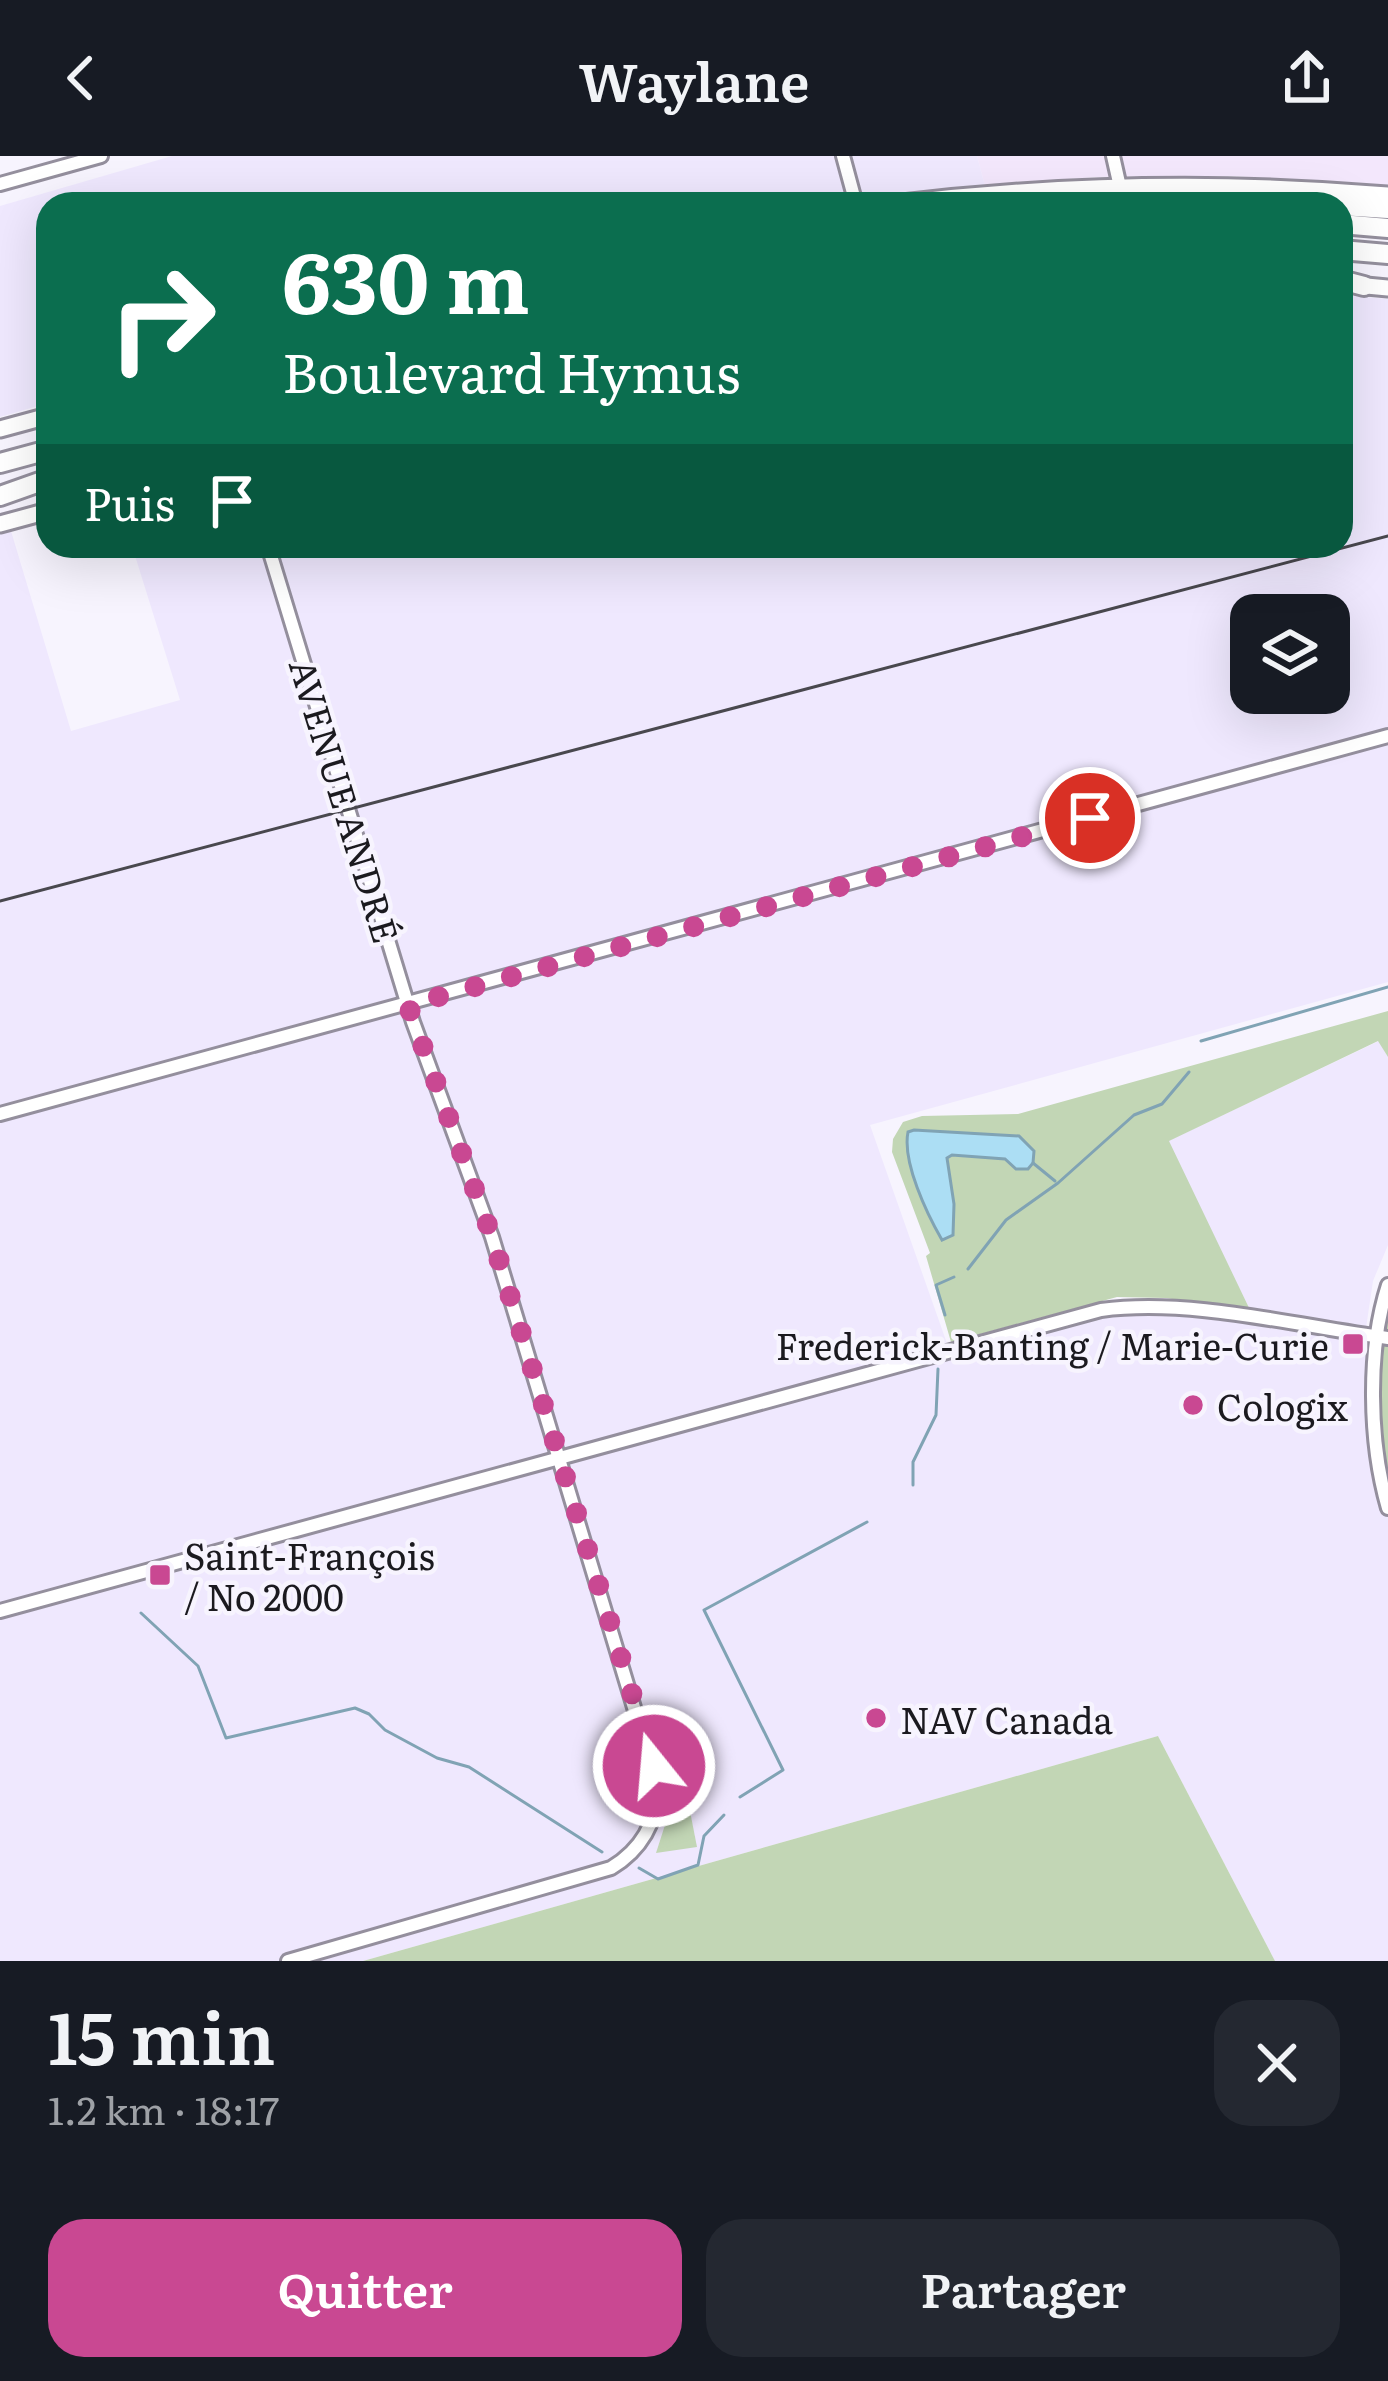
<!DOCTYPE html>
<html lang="fr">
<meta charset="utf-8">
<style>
:root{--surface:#171b24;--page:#242831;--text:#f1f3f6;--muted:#9ea1a6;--accent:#c94892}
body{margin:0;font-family:Literata,serif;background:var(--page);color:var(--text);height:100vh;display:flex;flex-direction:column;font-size:45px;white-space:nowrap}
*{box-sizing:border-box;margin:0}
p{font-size:39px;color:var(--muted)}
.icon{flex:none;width:66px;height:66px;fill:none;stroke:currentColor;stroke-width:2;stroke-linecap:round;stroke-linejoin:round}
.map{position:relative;height:1805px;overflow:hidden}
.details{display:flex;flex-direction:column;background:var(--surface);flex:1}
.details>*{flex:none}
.hud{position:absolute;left:36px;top:36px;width:1317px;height:366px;border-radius:36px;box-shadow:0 12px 48px #0002;background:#0b6e4f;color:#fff;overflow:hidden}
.controls{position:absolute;left:1230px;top:438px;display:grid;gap:24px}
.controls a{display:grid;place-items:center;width:120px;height:120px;border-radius:24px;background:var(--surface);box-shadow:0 12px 48px #0002;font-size:60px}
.pin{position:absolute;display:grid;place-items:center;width:102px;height:102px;color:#fff;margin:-51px;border:6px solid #fff;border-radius:50%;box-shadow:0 3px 12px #0007}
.me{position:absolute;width:132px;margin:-66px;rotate:343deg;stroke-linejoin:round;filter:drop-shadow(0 0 9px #0008)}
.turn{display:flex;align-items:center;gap:42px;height:252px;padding:0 48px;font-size:54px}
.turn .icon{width:156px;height:156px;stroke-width:2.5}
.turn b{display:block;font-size:84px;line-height:102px}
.then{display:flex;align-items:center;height:114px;padding:0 48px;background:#0003;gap:24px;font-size:45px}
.round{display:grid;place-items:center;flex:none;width:126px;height:126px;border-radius:36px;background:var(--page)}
.overview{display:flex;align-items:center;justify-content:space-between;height:204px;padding:0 48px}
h1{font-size:72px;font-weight:600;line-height:90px}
.button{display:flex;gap:24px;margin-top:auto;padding:24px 48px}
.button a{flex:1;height:138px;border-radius:36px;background:var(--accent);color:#fff;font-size:48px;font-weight:600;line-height:138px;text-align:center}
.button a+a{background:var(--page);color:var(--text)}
header{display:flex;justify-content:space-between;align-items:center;height:156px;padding:0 48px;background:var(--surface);font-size:54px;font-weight:600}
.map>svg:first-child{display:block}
.commercial{fill:#f3e7fc}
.built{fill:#efe8fe;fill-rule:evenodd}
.green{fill:#c2d6b5;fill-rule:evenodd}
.water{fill:#acdef4;stroke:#80a3b4;stroke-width:3}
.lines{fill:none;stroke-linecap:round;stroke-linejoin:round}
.stream{stroke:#80a3b4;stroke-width:3}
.minor-casing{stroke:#948f9d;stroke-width:18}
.major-casing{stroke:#948f9d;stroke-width:21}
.highway-casing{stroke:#948f9d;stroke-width:24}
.minor{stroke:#fff;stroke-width:12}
.major{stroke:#fff;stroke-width:15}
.highway{stroke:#fff;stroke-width:18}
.tram{stroke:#49484e;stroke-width:3}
.route{stroke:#c94892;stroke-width:21;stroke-dasharray:0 37.8}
.poi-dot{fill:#c94892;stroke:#f7f4fe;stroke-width:4.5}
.labels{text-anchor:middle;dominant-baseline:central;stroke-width:9;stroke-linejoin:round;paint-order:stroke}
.street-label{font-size:36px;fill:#1b1a1f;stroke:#f7f4fe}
.poi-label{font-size:36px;fill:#1b1a1f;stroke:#f7f4fe;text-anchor:start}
</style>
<header><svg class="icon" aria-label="back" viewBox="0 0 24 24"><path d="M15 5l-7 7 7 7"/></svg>Waylane<svg class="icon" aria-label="share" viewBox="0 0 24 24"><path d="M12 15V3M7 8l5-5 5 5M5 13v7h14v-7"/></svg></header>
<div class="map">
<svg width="1388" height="1805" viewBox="0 0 1388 1805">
<rect width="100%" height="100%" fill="#f7f4fe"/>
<path class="commercial" d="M977 0H1388V30L1234 20 1095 21 985 30Z"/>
<g class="built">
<path d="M172 0H977L985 30 812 48H48V247L0 261V50Z"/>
<path d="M1341 139 1388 143V826L870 969 950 1196 1137 1149 1380 1181 1388 1352V1805H1275L1158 1580 363 1805H0V378L11 375 71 575 180 544 132 390H1341ZM1251 459H1329V537H1251Z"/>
<path d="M1379 885 1388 901V1089L1373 1125 1366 1172 1251 1156 1168 985Z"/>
</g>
<g class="green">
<path d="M1388 855V901L1378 885 1169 985 1251 1156 1166 1142 1117 1141 951 1186 926 1100 930 1097 892 996 893 983 903 966 922 960 1018 958ZM935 974 1033 1007 1016 1013 1005 1003 952 999 946 1002 954 1048 953 1078 942 1084Z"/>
<path d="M1388 1129V1352L1373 1269Z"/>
<path d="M1158 1580 1275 1805H363Z"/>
<path d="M674 1641 688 1645 697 1691 656 1697Z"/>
</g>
<path class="water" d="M914 974 1019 980 1034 995 1033 1007 1028 1013H1016L1005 1003 952 999 947 1002 954 1048 953 1079 942 1084C927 1058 902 1006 908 976Z"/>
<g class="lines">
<g class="stream">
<path d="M1201 885 1388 831"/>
<path d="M1033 1007 1055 1025"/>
<path d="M968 1113 1006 1064 1058 1027 1134 959 1162 948 1189 916"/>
<path d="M945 1159 936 1129 954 1121"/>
<path d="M913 1329V1306L936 1259 938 1213"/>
<path d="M141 1457 198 1510 226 1582 355 1552 369 1558 385 1574 437 1602 469 1611 602 1696"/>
<path d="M740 1641 783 1614 704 1454 867 1366"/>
<path d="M639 1712 658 1723 698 1709 704 1680 724 1659"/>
</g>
<defs>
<g id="minor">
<path d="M843 0 856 48"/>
<path d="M1113 0 1120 31"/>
<path d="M0 28 101 0"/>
<path d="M268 390 413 866 492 1081 658 1631C657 1666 641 1694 611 1712L288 1805"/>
<path d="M0 958 1388 580"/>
<path d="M1388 1129C1367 1194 1369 1286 1388 1352"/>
<path d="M0 1455 1101 1154C1192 1142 1297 1170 1388 1182"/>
</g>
<g id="major">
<path d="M893 48C1058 28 1223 25 1388 39"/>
<path d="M1356 129 1388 132"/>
<path d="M0 273 48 260"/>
<path d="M0 368 48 355"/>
</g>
<g id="highway">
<path d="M1217 48H1314"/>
<path d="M1341 50 1388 53"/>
<path d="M1341 68 1388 72"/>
<path d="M1341 94 1388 98"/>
<path d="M1341 124 1364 130"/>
<path d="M0 307 48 294"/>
<path d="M0 340 48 323"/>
</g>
</defs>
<use href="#minor" class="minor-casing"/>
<use href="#major" class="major-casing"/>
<use href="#highway" class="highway-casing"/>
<use href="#minor" class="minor"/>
<use href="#major" class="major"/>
<use href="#highway" class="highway"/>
<path class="tram" d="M0 745 1388 380"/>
</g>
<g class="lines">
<path class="route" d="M654 1610 492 1081 408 849 1090 662"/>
</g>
<g class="poi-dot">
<rect x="1341" y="1176" width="24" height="24" rx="6"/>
<circle cx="1193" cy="1249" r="12"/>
<rect x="148" y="1407" width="24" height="24" rx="6"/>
<circle cx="876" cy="1562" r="12"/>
</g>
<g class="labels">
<g class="street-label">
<text transform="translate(346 644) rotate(73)">AVENUE ANDRÉ</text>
</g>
<g class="poi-label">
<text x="1329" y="1188" text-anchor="end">Frederick-Banting / Marie-Curie</text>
<text x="1217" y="1249">Cologix</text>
<text x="184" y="1398">Saint-François<tspan x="184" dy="41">/ No 2000</tspan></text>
<text x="900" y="1562">NAV Canada</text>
</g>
</g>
</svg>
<div class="controls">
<a><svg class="icon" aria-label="layers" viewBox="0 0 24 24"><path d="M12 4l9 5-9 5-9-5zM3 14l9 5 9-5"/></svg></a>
</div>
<div class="pin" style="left:1090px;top:662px;background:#d93025"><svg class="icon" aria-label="arrive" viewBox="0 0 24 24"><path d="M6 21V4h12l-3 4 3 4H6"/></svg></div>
<svg class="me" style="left:654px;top:1610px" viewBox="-20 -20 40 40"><circle r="17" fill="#c94892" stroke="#fff" stroke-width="3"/><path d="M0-11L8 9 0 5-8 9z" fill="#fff"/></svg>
<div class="hud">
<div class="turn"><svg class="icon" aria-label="right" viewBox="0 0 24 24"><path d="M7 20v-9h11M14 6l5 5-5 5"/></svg><div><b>630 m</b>Boulevard Hymus</div></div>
<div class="then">Puis<svg class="icon" aria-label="arrive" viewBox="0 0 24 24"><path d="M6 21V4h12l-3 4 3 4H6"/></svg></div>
</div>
</div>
<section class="details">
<div class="overview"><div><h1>15 min</h1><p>1.2 km · 18:17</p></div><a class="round"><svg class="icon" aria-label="close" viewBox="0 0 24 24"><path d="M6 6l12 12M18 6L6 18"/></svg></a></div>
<div class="button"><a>Quitter</a><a>Partager</a></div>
</section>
